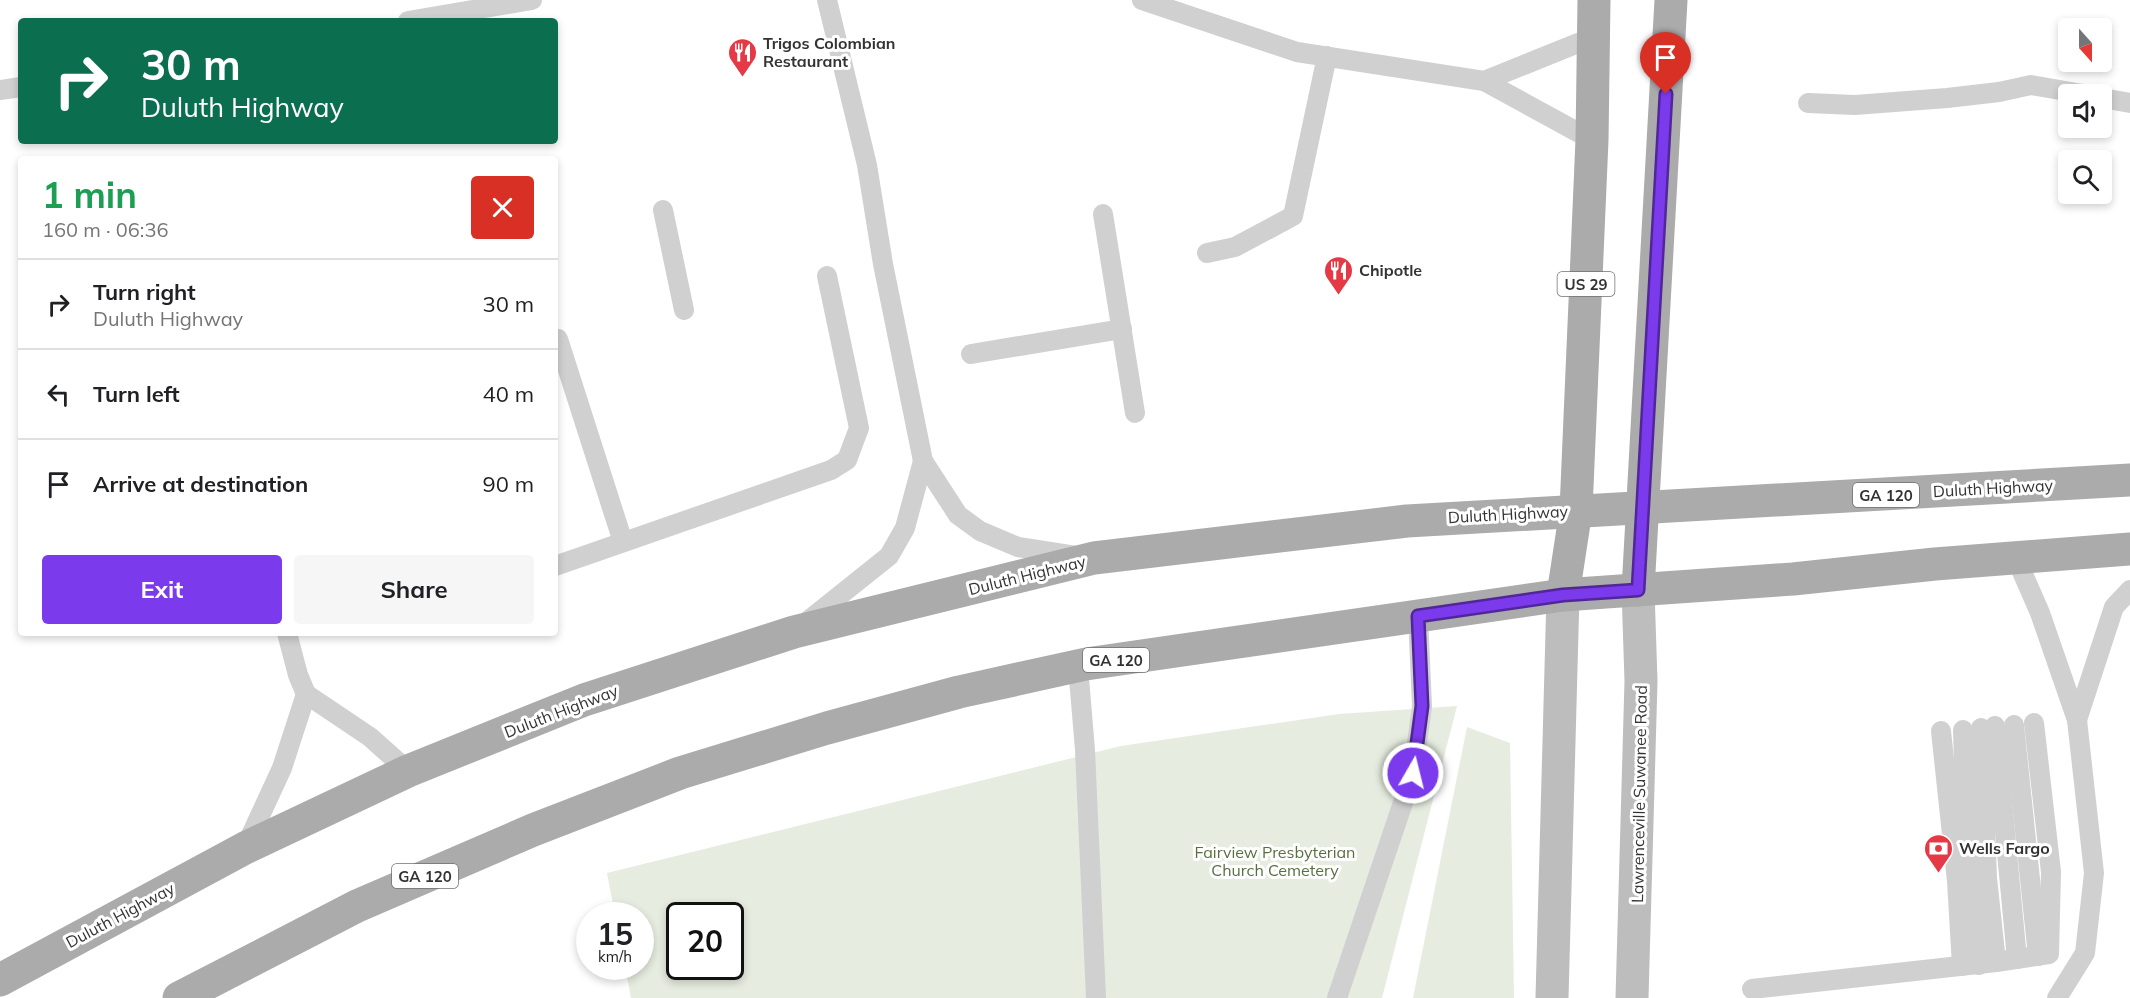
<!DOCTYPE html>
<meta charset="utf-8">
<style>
:root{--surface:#fff;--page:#f6f6f6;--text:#202124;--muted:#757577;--line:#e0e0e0;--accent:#7c3aed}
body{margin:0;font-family:Mulish,sans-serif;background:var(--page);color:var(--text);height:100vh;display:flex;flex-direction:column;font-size:22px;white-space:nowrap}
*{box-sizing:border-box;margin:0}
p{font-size:20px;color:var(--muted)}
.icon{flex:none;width:33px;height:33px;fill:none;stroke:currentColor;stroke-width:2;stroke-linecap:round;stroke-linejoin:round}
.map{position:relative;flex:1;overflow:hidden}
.details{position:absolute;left:18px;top:156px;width:540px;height:480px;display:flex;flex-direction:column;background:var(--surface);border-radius:6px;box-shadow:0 3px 9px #0003}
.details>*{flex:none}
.top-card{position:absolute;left:18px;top:18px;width:540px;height:126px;border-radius:6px;box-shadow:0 3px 9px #0003;background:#0b6e4f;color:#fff;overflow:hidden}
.needle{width:39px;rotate:159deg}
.controls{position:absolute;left:2058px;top:18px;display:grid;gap:12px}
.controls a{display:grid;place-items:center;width:54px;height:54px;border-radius:6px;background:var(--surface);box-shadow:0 3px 9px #0003;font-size:30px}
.speed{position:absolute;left:576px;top:902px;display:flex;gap:12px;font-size:30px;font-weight:700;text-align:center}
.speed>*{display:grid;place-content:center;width:78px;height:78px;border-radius:50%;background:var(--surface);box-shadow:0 3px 9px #0003;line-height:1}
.speed small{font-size:15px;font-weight:400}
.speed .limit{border:3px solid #111;border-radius:9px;background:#fff;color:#111}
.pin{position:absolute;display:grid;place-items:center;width:51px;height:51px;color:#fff;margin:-62px -26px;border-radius:50% 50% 50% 0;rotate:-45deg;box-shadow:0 0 6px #0007}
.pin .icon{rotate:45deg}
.me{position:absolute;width:66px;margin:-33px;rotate:8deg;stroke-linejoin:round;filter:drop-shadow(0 0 4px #0008)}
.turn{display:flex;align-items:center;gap:21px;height:126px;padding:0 24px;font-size:27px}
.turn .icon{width:78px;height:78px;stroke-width:2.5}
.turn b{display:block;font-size:42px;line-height:51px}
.round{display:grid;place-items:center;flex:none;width:63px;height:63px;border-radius:6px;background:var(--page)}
.headline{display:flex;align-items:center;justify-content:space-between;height:102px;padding:0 24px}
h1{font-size:36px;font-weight:700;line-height:45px;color:#1e9e55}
.action{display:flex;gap:12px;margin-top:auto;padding:12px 24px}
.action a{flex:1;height:69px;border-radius:6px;background:var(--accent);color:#fff;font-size:24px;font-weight:700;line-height:69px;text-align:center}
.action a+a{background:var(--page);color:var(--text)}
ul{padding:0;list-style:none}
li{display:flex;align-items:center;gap:18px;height:90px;padding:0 24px;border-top:2px solid var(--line)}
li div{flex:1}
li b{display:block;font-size:22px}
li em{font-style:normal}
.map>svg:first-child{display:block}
.green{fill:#e6ecdf;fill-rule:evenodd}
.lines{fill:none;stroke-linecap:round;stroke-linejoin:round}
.lane{stroke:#d0d0d0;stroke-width:20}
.secondary{stroke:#bdbdbd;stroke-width:33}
.primary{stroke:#ababab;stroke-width:33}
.route-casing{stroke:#51269a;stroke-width:15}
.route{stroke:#7c3aed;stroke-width:10}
.labels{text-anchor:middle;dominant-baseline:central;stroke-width:6;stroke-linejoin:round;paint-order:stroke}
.shield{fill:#fff;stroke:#707070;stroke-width:1.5}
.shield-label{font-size:15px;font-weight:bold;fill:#333}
.poi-label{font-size:16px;font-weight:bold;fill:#333;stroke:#fff;text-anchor:start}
.street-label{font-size:16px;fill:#333;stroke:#fff}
.park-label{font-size:16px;fill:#56703f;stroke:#fff}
</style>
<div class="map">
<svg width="2130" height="998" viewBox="0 0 2130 998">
<rect width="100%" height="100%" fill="#fff"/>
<g class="green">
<path d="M1457 706 1382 998H631L625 966H640V915H615L607 873 1121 746 1339 714ZM680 915H730V966H680Z"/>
<path d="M1467 727 1510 743 1514 998H1413Z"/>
</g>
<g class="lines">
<g class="lane">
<path d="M827 0 867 165 883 264 923 461 958 515 980 531 1018 547 1076 556"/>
<path d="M1142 0 1297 52 1484 81 1592 140"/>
<path d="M408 21 532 0"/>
<path d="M1484 81 1593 37"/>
<path d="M0 90 21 87"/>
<path d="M2102 98 2130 103"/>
<path d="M1808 103 1855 105 1947 98 1999 92 2031 85 2083 94"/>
<path d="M663 210 684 310"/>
<path d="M1103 214 1135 413"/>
<path d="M1207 253 1235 247 1293 216 1327 56"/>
<path d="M558 339 623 542"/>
<path d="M971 354 1122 329"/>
<path d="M2016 558 2040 613 2077 720 2094 873 2085 953 2057 998"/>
<path d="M555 566 831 470 847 460 859 428 827 276"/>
<path d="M804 624 889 556 905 528 923 461"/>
<path d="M287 633 298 675 306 694 370 737 408 771"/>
<path d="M1078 666 1085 750 1096 998"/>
<path d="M2077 720 2114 607 2130 590"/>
<path d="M2014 725 2038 956"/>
<path d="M1995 726 2017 959"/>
<path d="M1963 730 1966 830 1974 879 1979 965"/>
<path d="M1941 731 1957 881 1962 966"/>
<path d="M245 848 282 768 306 694"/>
<path d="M1996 962 2049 954 2051 872 2034 723"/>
<path d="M1752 989 1996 962 1987 878 1981 728"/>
<path d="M1337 998 1413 773 1422 706 1418 616"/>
</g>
<g class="secondary">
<path d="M1552 998 1563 595"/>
<path d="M1632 998 1641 681 1638 590"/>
</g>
<g class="primary">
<path d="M1638 590 1671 0"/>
<path d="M1563 595 1576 510 1592 140 1594 0"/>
<path d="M0 980 245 848 408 771 584 700 794 632 1094 558 1407 521 2130 480"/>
<path d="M179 998 357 906 533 830 680 773 827 728 959 692 1086 664 1563 595 1793 579 1935 564 2130 549"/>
</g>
</g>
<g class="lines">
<defs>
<path id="route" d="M1413 773 1422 706 1418 616 1563 595 1638 590 1666 94"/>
</defs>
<use href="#route" class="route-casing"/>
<use href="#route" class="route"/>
</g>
<defs>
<symbol id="restaurant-pin" viewBox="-11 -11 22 30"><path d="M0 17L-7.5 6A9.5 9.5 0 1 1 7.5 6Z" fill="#e63946" stroke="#fff"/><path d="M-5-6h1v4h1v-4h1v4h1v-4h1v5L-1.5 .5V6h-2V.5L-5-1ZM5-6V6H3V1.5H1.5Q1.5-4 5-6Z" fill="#fff"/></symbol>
<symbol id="bank-pin" viewBox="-11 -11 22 30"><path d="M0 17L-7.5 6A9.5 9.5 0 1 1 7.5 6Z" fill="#e63946" stroke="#fff"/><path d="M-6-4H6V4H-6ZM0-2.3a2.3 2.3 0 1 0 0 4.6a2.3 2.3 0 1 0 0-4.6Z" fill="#fff"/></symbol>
</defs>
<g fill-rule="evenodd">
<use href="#restaurant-pin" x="726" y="36" width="33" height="45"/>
<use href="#restaurant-pin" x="1322" y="254" width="33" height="45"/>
<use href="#bank-pin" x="1922" y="832" width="33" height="45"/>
</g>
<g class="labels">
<g class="shield">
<rect x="1557.5" y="272" width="57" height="24" rx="4.5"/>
<rect x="1853" y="483" width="66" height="24" rx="4.5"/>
<rect x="1083" y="648" width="66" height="24" rx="4.5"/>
<rect x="392" y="864" width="66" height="24" rx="4.5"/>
</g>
<g class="shield-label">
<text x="1586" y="284">US 29</text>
<text x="1886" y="495">GA 120</text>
<text x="1116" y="660">GA 120</text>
<text x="425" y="876">GA 120</text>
</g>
<g class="poi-label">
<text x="763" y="43">Trigos Colombian<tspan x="763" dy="18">Restaurant</tspan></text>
<text x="1359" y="270">Chipotle</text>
<text x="1959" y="848">Wells Fargo</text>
</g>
<g class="street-label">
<text transform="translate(1993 488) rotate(-3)">Duluth Highway</text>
<text transform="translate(1508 514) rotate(-3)">Duluth Highway</text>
<text transform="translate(1027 575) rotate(-14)">Duluth Highway</text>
<text transform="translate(561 711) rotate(-21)">Duluth Highway</text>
<text transform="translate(1639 794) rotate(-89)">Lawrenceville Suwanee Road</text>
<text transform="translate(120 915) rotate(-28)">Duluth Highway</text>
</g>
<g class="park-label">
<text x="1275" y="852">Fairview Presbyterian<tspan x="1275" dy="18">Church Cemetery</tspan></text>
</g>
</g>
</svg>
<div class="controls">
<a><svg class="needle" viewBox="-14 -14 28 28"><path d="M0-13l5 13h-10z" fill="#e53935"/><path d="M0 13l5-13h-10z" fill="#757577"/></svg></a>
<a><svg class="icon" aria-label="sound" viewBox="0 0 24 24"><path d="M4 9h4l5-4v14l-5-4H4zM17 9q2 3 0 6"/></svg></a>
<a><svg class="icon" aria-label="search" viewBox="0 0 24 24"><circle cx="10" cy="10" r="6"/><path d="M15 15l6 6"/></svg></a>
</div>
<div class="speed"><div>15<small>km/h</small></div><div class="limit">20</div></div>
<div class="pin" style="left:1666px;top:94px;background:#d93025"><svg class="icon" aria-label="arrive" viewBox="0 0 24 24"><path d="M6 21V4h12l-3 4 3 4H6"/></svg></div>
<svg class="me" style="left:1413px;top:773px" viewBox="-20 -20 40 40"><circle r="17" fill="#7c3aed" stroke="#fff" stroke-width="3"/><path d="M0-11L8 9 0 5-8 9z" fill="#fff"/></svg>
<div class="top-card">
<div class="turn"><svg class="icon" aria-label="right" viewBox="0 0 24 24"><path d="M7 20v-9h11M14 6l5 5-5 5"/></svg><div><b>30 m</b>Duluth Highway</div></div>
</div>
<section class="details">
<div class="headline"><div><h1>1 min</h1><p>160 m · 06:36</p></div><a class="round" style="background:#d93025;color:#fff"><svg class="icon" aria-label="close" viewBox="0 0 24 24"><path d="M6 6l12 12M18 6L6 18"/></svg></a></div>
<ul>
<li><svg class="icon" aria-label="right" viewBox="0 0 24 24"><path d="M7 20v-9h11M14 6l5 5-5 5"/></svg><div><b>Turn right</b><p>Duluth Highway</p></div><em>30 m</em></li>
<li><svg class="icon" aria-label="left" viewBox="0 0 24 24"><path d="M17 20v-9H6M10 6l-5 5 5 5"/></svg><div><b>Turn left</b></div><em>40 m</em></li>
<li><svg class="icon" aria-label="arrive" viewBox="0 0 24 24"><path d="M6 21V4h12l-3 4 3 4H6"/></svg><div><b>Arrive at destination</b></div><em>90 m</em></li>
</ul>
<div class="action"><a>Exit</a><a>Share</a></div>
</section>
</div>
